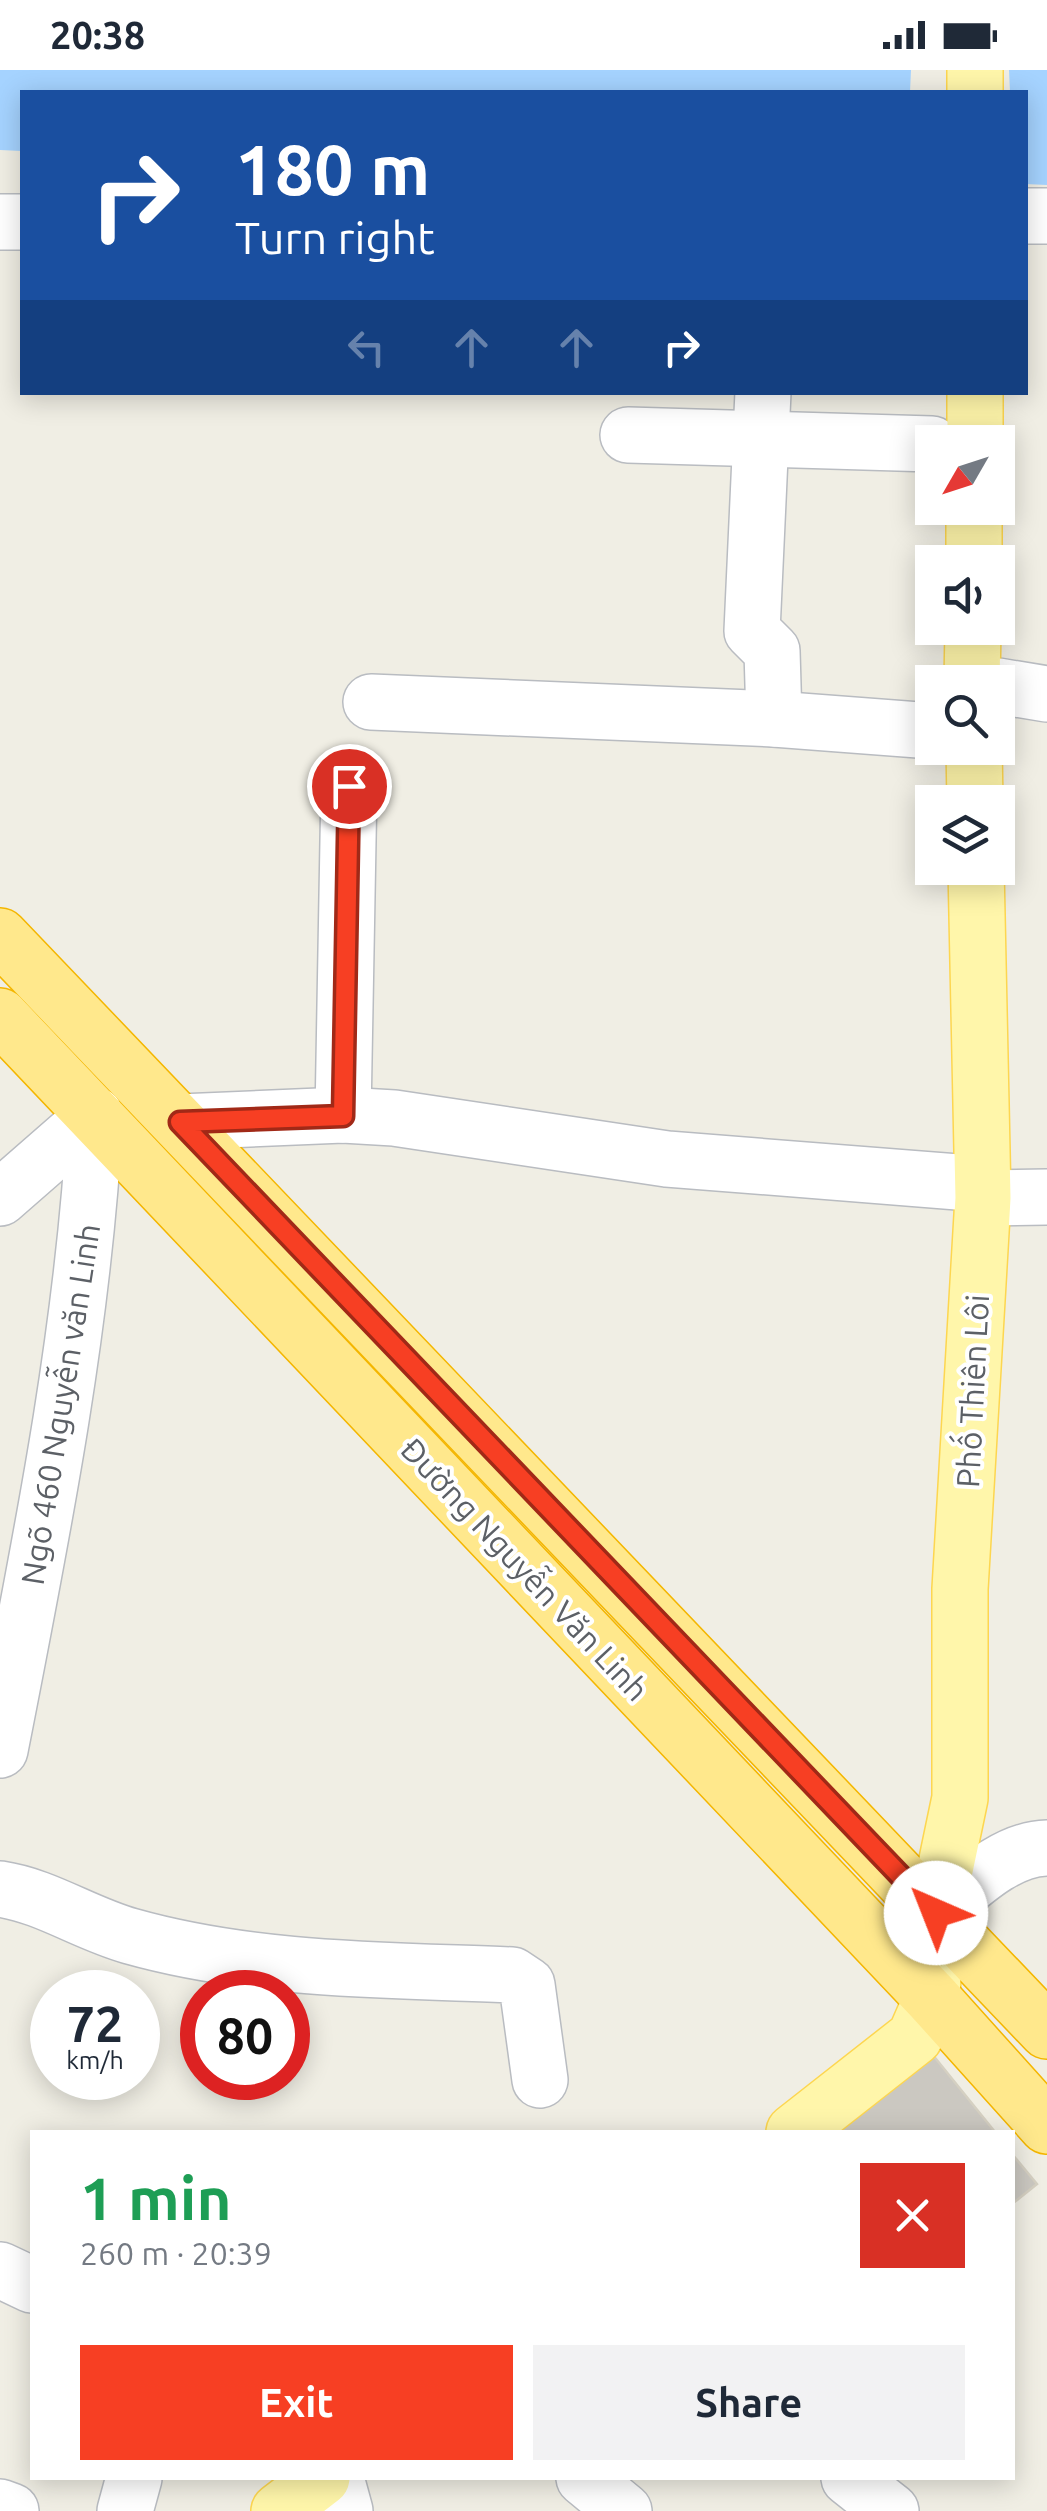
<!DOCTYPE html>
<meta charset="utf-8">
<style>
:root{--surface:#fff;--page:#f2f2f3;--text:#1f2937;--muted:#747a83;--accent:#f73f23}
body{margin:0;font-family:Ubuntu,sans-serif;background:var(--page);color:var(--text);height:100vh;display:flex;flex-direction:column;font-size:38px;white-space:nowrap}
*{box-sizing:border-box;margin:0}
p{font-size:32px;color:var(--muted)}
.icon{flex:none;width:55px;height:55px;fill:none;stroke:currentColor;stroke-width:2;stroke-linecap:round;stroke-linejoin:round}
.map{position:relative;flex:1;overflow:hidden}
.panel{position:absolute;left:30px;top:2060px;width:985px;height:350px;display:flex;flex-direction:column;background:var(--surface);border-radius:0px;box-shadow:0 5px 25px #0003}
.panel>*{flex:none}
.guide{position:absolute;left:20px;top:20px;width:1008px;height:305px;border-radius:0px;box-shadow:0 5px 25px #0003;background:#1a4fa0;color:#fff;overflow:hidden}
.needle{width:65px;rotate:231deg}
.tools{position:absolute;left:915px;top:355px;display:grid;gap:20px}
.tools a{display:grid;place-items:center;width:100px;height:100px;border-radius:0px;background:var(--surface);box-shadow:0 5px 25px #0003;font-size:50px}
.speed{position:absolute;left:30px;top:1900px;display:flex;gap:20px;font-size:50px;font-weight:700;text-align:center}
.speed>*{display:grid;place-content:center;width:130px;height:130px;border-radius:50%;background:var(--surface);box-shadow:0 5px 25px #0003;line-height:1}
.speed small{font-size:25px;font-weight:400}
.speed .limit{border:15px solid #d22;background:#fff;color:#111}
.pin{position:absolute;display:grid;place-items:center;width:85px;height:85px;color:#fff;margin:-42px;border:5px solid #fff;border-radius:50%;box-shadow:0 2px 10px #0007}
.me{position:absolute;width:110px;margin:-55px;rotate:316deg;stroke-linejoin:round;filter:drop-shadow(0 0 8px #0008)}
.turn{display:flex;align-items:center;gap:35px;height:210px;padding:0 50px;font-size:45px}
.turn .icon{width:130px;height:130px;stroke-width:2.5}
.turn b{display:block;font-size:70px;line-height:85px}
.lanes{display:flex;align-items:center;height:95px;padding:0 50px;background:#0003;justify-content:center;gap:50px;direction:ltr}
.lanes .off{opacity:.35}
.round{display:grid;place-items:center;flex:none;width:105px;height:105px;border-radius:0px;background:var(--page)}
.head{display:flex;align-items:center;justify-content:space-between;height:170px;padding:0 50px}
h1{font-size:60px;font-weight:700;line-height:75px;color:#1e9e55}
.primary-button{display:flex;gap:20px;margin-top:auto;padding:20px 50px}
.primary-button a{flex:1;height:115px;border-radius:0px;background:var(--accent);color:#fff;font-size:40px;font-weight:700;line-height:115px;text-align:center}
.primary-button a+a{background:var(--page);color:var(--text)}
.status{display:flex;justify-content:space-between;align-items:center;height:70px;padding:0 50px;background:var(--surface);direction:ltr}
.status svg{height:28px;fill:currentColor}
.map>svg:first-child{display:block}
.water{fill:#a5d3ff}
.building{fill:#cbc8c1;stroke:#d5d0c2;stroke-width:2.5}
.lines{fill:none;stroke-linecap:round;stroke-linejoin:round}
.minor-casing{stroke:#b9bcc1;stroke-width:58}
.major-casing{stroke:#fdd650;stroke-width:58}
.highway-casing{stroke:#f4b600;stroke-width:58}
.minor{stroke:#fff;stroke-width:55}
.major{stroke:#fff6aa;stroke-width:55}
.highway{stroke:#ffe88c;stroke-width:55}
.route-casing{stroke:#a12917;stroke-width:25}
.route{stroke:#f73f23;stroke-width:18}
.labels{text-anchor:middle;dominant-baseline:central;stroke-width:8;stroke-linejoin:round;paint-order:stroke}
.street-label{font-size:32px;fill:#5c6066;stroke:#fff}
</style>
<div class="status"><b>20:38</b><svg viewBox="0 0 49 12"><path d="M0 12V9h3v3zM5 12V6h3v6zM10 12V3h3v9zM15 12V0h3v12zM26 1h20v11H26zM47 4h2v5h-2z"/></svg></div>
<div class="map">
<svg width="1047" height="2441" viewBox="0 0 1047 2441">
<rect width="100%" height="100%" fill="#f0eee4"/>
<g class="water">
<path d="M0 0H911L910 22H22V81L0 80Z"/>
<path d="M1009 0H1047V115L1025 114V22H1010Z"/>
</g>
<g class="building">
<path d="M932 1984 995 2062H841L839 2060Z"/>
<path d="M1012 2084 1037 2114 1012 2134Z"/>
</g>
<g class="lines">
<defs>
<g id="minor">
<path d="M1025 146H1047"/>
<path d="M0 152H22"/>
<path d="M763 322 752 561 772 581 774 649"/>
<path d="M628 365 932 374"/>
<path d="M998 616 1047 624"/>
<path d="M371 632 774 649 932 661"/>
<path d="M343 1045 349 716"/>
<path d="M180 1052 343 1045 394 1048 667 1089 983 1114"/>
<path d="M0 1128 95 1045"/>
<path d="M983 1128 1047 1127"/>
<path d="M0 1680C41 1470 84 1258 95 1045"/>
<path d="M0 1819C46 1826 84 1853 130 1866 254 1901 385 1900 512 1905L527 1915 540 2010"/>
<path d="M936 1843C968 1817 1004 1779 1047 1778"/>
<path d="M0 2200 32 2215"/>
<path d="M336 2408 345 2441"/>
<path d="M584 2408 624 2441"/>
<path d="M849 2408 891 2441"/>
<path d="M0 2437 11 2441"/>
<path d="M125 2441 134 2408"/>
</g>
<g id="major">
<path d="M975 0V22"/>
<path d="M975 322V372"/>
<path d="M974 492V438"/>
<path d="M972 612 973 558"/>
<path d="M974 678 975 732"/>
<path d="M794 2062 915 1967 932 1928 936 1843 960 1728V1519L983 1128 976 798"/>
<path d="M279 2441 322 2408"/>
</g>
<g id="highway">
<path d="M0 866 1047 1961"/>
<path d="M0 946 932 1928 1047 2056"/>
</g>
</defs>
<use href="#minor" class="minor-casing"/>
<use href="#major" class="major-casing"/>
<use href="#highway" class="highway-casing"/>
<use href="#minor" class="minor"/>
<use href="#major" class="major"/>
<use href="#highway" class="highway"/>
</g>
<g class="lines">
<defs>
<path id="route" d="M349 716 343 1046 180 1052 936 1843"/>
</defs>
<use href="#route" class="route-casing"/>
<use href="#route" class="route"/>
</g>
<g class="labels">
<g class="street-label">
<text transform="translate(972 1321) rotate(-87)">Phố Thiên Lôi</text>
<text transform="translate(60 1334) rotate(-81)">Ngõ 460 Nguyễn văn Linh</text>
<text transform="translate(525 1499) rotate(47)">Đường Nguyễn Văn Linh</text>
</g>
</g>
</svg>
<div class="tools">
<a><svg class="needle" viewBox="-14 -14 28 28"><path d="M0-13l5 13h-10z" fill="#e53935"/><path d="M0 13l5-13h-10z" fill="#747a83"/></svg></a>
<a><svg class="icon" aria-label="sound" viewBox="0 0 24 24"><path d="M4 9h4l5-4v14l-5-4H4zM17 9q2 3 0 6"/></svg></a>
<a><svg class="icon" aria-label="search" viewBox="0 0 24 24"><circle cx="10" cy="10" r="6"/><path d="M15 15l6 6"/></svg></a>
<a><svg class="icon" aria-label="layers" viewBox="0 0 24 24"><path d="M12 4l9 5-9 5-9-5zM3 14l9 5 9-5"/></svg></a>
</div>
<div class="speed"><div>72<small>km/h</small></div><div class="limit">80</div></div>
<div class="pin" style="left:349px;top:716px;background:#d93025"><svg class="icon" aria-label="arrive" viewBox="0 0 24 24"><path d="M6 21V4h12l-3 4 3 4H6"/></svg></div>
<svg class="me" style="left:936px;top:1843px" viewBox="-20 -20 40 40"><circle r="19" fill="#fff"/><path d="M0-13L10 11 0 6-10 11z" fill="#f73f23"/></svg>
<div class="guide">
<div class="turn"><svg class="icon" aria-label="right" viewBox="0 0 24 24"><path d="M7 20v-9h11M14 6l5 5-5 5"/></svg><div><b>180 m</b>Turn right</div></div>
<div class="lanes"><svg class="icon off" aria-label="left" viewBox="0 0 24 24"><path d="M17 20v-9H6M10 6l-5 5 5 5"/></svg><svg class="icon off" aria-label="ahead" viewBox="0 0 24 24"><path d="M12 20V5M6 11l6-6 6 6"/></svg><svg class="icon off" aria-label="ahead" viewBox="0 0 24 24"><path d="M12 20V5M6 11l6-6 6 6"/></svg><svg class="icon" aria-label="right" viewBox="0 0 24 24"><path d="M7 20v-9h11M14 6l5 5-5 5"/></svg></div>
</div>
<section class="panel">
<div class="head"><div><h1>1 min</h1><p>260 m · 20:39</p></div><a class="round" style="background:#d93025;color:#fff"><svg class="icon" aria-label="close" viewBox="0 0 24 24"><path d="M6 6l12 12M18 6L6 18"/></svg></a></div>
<div class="primary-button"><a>Exit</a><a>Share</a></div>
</section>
</div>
